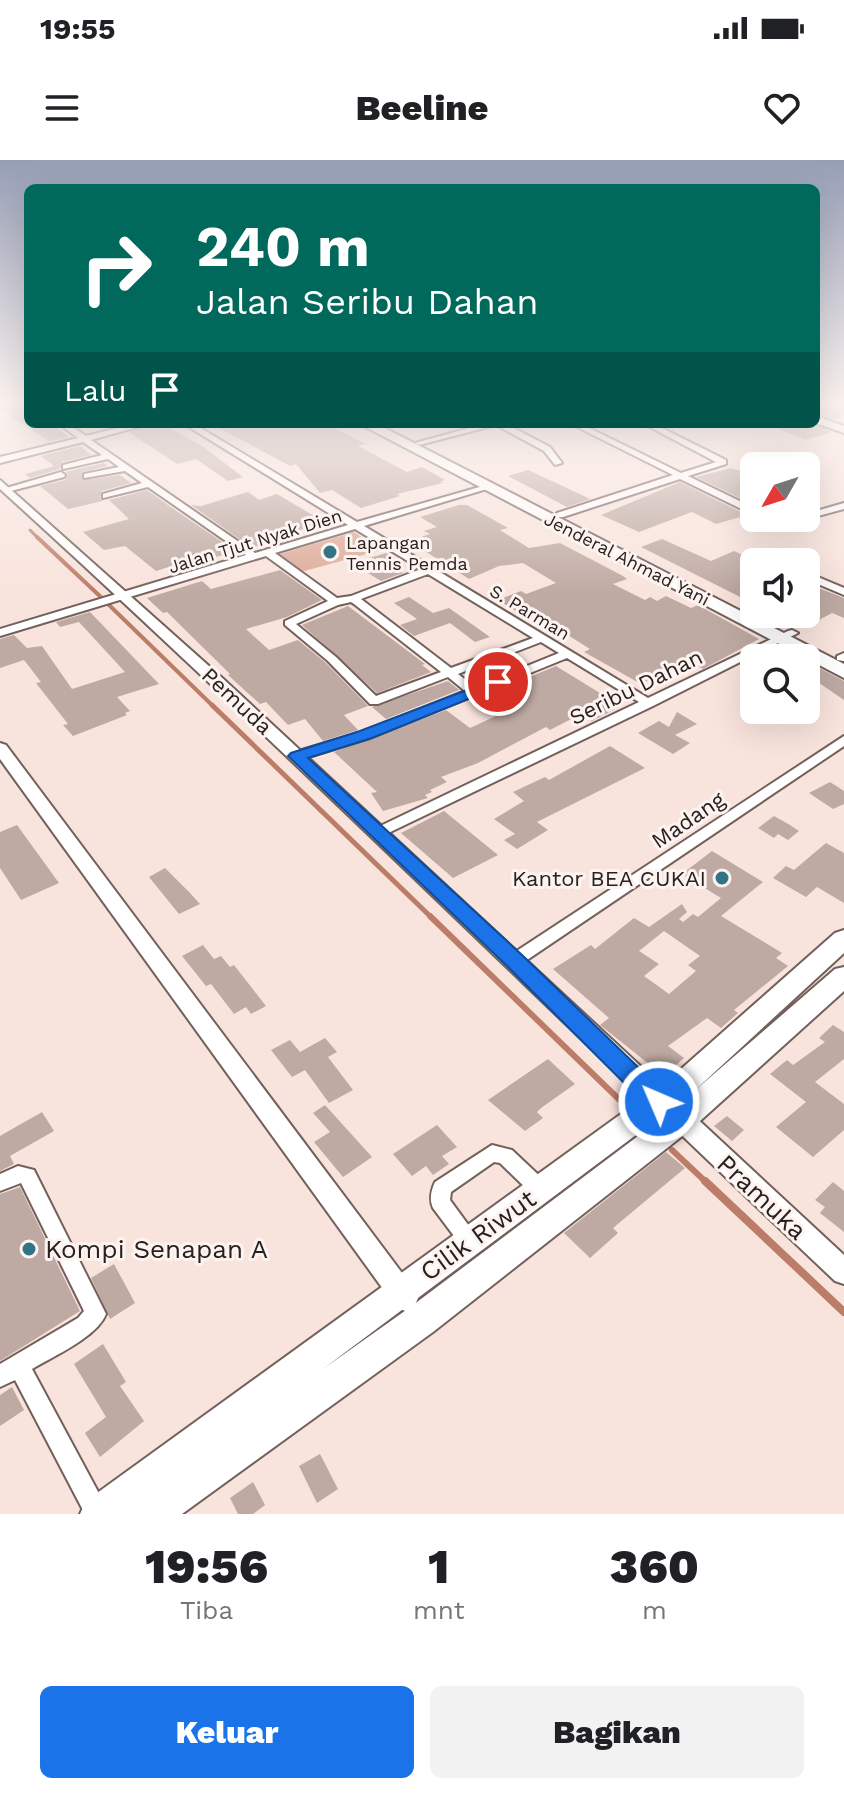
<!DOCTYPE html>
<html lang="id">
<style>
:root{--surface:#fff;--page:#f2f2f2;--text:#202124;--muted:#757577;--accent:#1a73e8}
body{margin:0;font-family:"Work Sans",sans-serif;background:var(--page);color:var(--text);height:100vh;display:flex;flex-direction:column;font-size:30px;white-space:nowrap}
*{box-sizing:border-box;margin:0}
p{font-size:26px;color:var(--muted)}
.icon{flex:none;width:44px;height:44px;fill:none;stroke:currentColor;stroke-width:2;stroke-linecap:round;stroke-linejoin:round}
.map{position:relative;height:1354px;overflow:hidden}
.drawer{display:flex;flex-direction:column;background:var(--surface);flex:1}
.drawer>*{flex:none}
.banner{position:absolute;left:24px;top:24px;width:796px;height:244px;border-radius:12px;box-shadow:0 8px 32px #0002;background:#00695c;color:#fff;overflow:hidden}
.needle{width:52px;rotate:231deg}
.tools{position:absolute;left:740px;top:292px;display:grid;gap:16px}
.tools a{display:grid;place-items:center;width:80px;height:80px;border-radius:12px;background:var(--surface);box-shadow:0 8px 32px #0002;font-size:40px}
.pin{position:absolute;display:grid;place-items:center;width:68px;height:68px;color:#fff;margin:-34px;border:4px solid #fff;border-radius:50%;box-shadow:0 2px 8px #0007}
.me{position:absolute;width:88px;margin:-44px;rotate:315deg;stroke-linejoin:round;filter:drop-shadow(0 0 6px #0008)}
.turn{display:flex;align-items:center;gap:28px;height:168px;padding:0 40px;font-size:36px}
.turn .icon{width:104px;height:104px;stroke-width:2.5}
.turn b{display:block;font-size:56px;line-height:68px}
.then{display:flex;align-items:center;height:76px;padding:0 40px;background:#0003;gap:16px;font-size:30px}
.eta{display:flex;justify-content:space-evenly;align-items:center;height:136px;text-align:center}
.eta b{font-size:48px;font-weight:800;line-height:56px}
.action{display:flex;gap:16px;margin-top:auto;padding:16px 40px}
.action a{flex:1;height:92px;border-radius:12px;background:var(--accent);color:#fff;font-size:32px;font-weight:800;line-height:92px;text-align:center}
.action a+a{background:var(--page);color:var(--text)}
.status{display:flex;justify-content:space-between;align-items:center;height:56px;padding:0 40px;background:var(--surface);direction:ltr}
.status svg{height:22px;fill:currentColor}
header{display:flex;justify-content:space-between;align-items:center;height:104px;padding:0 40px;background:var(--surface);font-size:36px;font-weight:800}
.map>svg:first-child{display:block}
.green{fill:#ddab9a}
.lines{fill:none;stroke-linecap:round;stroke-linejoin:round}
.stream-far4{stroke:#bc7d68;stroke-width:3}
.stream-far3{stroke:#bc7d68;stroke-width:4}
.stream-far2{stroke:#bc7d68;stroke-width:5}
.stream-far1{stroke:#bc7d68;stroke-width:6}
.stream{stroke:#bc7d68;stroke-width:8}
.building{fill:#beaaa3;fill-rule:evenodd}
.minor-casing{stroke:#72605b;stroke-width:4}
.tertiary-casing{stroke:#72605b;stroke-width:4}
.primary-casing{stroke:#72605b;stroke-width:4}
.trunk-casing{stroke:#72605b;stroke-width:4}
.minor{fill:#fff;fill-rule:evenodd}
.tertiary{fill:#fff;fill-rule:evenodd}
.primary{fill:#fff;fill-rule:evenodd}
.trunk{fill:#fff;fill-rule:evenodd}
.route{fill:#1a73e8;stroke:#114b97;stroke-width:2}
.poi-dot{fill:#327486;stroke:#fdf4f1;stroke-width:3}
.labels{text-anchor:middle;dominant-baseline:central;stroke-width:6;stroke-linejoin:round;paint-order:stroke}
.far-street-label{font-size:18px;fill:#28211e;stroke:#fdf4f1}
.far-poi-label{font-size:18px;fill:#28211e;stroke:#fdf4f1;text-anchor:start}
.street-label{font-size:22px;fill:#28211e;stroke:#fdf4f1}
.poi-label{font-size:22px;fill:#28211e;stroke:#fdf4f1;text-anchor:end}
.near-street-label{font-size:26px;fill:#28211e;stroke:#fdf4f1}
.near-poi-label{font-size:26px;fill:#28211e;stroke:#fdf4f1;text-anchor:start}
</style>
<div class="status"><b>19:55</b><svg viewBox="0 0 49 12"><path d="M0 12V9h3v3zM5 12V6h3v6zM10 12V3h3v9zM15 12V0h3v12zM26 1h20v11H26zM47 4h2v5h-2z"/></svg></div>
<header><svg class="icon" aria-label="menu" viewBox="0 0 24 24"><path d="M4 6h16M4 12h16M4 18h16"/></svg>Beeline<svg class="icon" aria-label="heart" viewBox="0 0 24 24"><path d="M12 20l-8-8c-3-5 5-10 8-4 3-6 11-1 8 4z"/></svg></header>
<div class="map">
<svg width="844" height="1354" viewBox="0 0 844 1354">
<rect width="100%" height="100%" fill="#f9e4dd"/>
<path class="green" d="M354 372 381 390 301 412 277 395Z"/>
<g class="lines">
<path class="stream-far4" d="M30 370 39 379"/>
<g class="stream-far3">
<path d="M37 377 103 439"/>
<path d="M108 444 214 547"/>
</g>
<path class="stream-far2" d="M212 545 432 758"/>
<g class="stream-far1">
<path d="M430 756 629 949"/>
<path d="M672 990 707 1023"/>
</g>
<path class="stream" d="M705 1021 844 1152"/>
</g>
<g class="building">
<path d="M0 244H28V264H51L69 277 44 283 48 281 0 248Z"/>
<path d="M816 244 844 247V255L833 259 816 253Z"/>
<path d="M151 264H162L202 286 243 317 228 321 196 299 177 304 129 272Z"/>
<path d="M212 264H334V268L366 284 358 286 407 312 422 307 445 320 440 322 443 323 397 334 400 336 361 348 332 330 320 333 296 304 290 306Z"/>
<path d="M768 264H813L832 272 805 280Z"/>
<path d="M80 286 91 295 62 302 60 309 30 318 25 314 54 306 41 296Z"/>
<path d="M104 303 108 306 82 312V320L120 315 131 323 102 331 100 338 103 341 68 349 40 326 65 320 68 314 65 312Z"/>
<path d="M731 308 754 316V345L696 317Z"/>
<path d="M528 310 569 329 590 339 567 347 508 316Z"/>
<path d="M680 322 747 355 716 364 692 352 639 372 601 355Z"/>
<path d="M147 330 175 350 237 392 193 402 190 400 156 411 125 386 104 390 83 372 129 359 109 340Z"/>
<path d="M248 332 259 340 277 334 326 363 262 380 266 383 252 388 191 345 201 346Z"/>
<path d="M459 345H467L508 368 500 370 529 388 560 383 623 416 627 419 613 424 645 440 650 437 657 441 666 436 691 448 698 445 759 479 703 509 685 499 641 524 584 492 590 489 526 449 518 452 498 440 521 431 526 434 556 423 523 403 499 406 469 419 409 381 430 374 424 371 437 367 420 357Z"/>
<path d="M662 379 711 401 734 391 751 399 754 401V444L641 387Z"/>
<path d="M386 393 404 405 395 408 403 413 381 421 368 413 380 409 366 399Z"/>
<path d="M280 410 322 440 287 457 246 469 269 490 298 480 326 503 368 546 344 555 358 570 323 581 305 559 288 565 266 542 260 544 228 515 230 514 167 452 163 453 147 438 202 421 211 429Z"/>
<path d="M806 423 844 438V458L832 453 804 468 774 454H806Z"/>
<path d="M409 437 433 453 449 448 490 477 475 482 450 463 414 476 400 465 417 459 394 443Z"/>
<path d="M348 446 425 504 422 505 431 512 377 533 302 465Z"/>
<path d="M90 452 159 524 117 537 130 551 125 553 127 555 73 576 63 565 68 564 36 523 41 522 24 500 0 508V479L14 475 27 488 42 486 72 529 125 512 79 462 60 467 56 462Z"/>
<path d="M806 501 844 521V540L806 514Z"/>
<path d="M556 506 621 546 592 561 581 554 550 570 546 567 478 603 441 617 447 622 430 630 432 632 425 635 428 638 383 651 371 633 377 632 334 592 446 550 470 568 498 555 477 539Z"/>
<path d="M448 521 459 530 386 559 372 547Z"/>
<path d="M677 552 697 564 675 575 690 583 673 594 638 573 659 561 669 567Z"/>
<path d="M610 586 645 608 537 662 548 670 517 689 504 680 515 674 494 659 524 641 513 632 545 617 549 620Z"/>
<path d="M830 622 844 631V644L833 649 809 633Z"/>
<path d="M444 651 498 695 453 718 401 673Z"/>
<path d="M774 656 790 665 799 671 788 680 778 674 774 678 758 668Z"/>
<path d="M17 665 59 723 21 740 0 708V672Z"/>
<path d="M826 683 844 693V743L817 727 806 737 773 718 786 706 794 710Z"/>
<path d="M712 691 763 722 721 756 782 793 776 798 788 806 734 850 738 853 721 868 707 858 668 886 684 898 664 916 600 865 609 858 553 809 591 785 595 789 634 758 649 767 682 744 687 752 679 759 683 762 693 754 698 757 721 738 682 714ZM664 771 700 796 688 805 696 811 669 834 644 816 659 804 639 791Z"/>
<path d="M165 708 190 733 200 744 179 754 149 717Z"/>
<path d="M203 785 214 799 221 796 230 807 234 805 266 846 251 854 246 847 234 854 211 824 206 826 182 796Z"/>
<path d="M833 865 844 872V899L815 922 844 944V970L813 997 776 967 806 942 770 914 787 900 793 905 825 882 819 878Z"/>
<path d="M325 878 337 892 328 897 353 930 329 943 305 910 292 917 271 890 290 880 300 892Z"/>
<path d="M548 899 575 924 541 948 537 952 543 958 525 971 488 940Z"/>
<path d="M325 945 372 997 343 1017 314 982 330 972 313 953Z"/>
<path d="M42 952 54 971 10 996 14 1004 0 1011V976Z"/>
<path d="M727 956 744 970 732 981 714 966Z"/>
<path d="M437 965 457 987 442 996 449 1004 433 1015 426 1006 412 1016 393 994Z"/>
<path d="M666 992 685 1008 613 1068 618 1073 590 1098 564 1073Z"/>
<path d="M833 1022 844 1031V1072L820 1053 825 1047 815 1040Z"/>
<path d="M20 1027 80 1151 0 1201V1034Z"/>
<path d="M114 1104 135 1143 110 1159 91 1118Z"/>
<path d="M103 1184 126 1222 120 1226 144 1261 100 1297 85 1273 106 1257 74 1204Z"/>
<path d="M12 1227 24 1250 0 1266V1235Z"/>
<path d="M320 1294 338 1329 317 1343 299 1306Z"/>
<path d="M253 1322 265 1345 253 1354H238L230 1338Z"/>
</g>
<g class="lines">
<defs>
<g id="minor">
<path d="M59 264H68L86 276 134 264H148L91 280 255 393 348 365 184 264H194L357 362 490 324V328L364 366 648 538 788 471 792 470 798 473 653 546 382 676H372L370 673 372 670 639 542 567 498 370 578 302 599H292L291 596 292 593 362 572 465 531 448 517 378 544H370L328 501 285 465V461L328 441 266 396 0 476V469L246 395 148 327 103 338V334L142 323 125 311 84 318V314L119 307 108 299 63 309V305L102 295 83 282 0 303V297L78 278ZM355 369 421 409 351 436 337 438 275 393ZM428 414 533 478 451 508 361 439ZM351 442 354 444 441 512 376 536 336 497 296 464 338 445ZM541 482 559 493 475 527 458 514Z"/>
<path d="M484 264H506L550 287 562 303 555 305 544 291 496 265 419 285 415 283Z"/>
<path d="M571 264H581L681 313 716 302 644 264H654L726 300V304L688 316 754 348V355L680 319 563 357H557V353L673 315Z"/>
<path d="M61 312 65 315 64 317 7 332 3 329Z"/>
<path d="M844 343V349L781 366 761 358 782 360 806 358V354Z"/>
<path d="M771 394 796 400 797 402H767L766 397Z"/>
<path d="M806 412 844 428V435L806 419Z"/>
<path d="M844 493V501L837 500V496Z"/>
<path d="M844 576V586L521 804H509L507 800 509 796Z"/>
<path d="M492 985 512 990 547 1023 550 1029 547 1035 540 1038 533 1035 500 1003 494 1002 451 1032 450 1040 480 1081 477 1088 470 1090 463 1088 433 1048C429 1039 431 1031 435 1022Z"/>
<path d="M18 1006 34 1010 106 1154C97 1177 54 1196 32 1209L110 1354H85L15 1220 0 1227V1204L78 1158 84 1151 21 1023 0 1031V1014Z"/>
</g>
<g id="tertiary">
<path d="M816 256 844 266V273L816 263Z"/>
<path d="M0 320 219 515 844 1095V1124L835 1121C556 858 284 587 0 329Z"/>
<path d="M0 583 6 585 414 1129 418 1138 414 1147 405 1151 396 1147 0 599Z"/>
</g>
<path id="primary" d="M844 770V793L692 933 323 1209 409 1148 670 952 835 809 844 807V831L690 970 433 1172 182 1354H80L86 1341 672 917 835 773Z"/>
<path id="trunk" d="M360 264H377L844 504V518Z"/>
</defs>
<use href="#minor" class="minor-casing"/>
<use href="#tertiary" class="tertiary-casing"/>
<use href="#primary" class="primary-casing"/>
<use href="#trunk" class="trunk-casing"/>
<use href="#minor" class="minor"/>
<use href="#tertiary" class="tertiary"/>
<use href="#primary" class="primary"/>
<use href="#trunk" class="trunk"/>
</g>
<linearGradient id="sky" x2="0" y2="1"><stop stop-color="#969eb5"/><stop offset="0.56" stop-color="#fcf3f0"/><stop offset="1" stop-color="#fcf3f0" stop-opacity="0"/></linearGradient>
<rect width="844" height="433" fill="url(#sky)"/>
<path class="route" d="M498 518 505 522 503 525 372 578 308 598 522 795 667 935 670 942 667 949 659 952 650 949 507 806 288 596 291 593 360 571Z"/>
<g class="poi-dot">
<circle cx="330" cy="392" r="8"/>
<circle cx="722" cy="718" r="8"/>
<circle cx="29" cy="1089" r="8"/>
</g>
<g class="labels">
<g class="far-street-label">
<text transform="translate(255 381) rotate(-17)">Jalan Tjut Nyak Dien</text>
<text transform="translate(627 399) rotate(27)">Jenderal Ahmad Yani</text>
<text transform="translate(530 452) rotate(31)">S. Parman</text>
</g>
<g class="far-poi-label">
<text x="346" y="382">Lapangan<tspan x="346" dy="21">Tennis Pemda</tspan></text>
</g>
<g class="street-label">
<text transform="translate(636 527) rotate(-26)">Seribu Dahan</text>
<text transform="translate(237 541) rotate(43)">Pemuda</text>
<text transform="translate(688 660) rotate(-34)">Madang</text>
</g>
<g class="poi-label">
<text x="706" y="718">Kantor BEA CUKAI</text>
</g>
<g class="near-street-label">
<text transform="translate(762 1037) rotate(43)">Pramuka</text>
<text transform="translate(478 1075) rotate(-36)">Cilik Riwut</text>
</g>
<g class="near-poi-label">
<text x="45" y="1089">Kompi Senapan A</text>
</g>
</g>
</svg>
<div class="tools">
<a><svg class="needle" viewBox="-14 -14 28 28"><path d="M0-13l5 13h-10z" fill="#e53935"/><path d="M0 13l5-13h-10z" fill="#757577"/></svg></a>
<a><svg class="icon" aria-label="sound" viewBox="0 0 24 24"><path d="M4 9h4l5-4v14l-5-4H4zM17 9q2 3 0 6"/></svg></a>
<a><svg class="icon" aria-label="search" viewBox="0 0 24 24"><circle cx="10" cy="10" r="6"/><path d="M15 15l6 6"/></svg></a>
</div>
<div class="pin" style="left:498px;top:522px;background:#d93025"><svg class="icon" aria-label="arrive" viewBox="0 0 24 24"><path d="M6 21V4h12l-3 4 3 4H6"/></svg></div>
<svg class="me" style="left:659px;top:942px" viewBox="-20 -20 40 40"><circle r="17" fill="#1a73e8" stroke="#fff" stroke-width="3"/><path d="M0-11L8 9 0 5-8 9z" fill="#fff"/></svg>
<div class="banner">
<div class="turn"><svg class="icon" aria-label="right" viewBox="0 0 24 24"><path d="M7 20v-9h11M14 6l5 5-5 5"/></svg><div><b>240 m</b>Jalan Seribu Dahan</div></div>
<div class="then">Lalu<svg class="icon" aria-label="arrive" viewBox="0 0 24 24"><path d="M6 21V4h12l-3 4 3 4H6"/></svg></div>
</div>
</div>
<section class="drawer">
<div class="eta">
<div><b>19:56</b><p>Tiba</p></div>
<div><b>1</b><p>mnt</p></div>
<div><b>360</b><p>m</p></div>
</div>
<div class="action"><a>Keluar</a><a>Bagikan</a></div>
</section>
